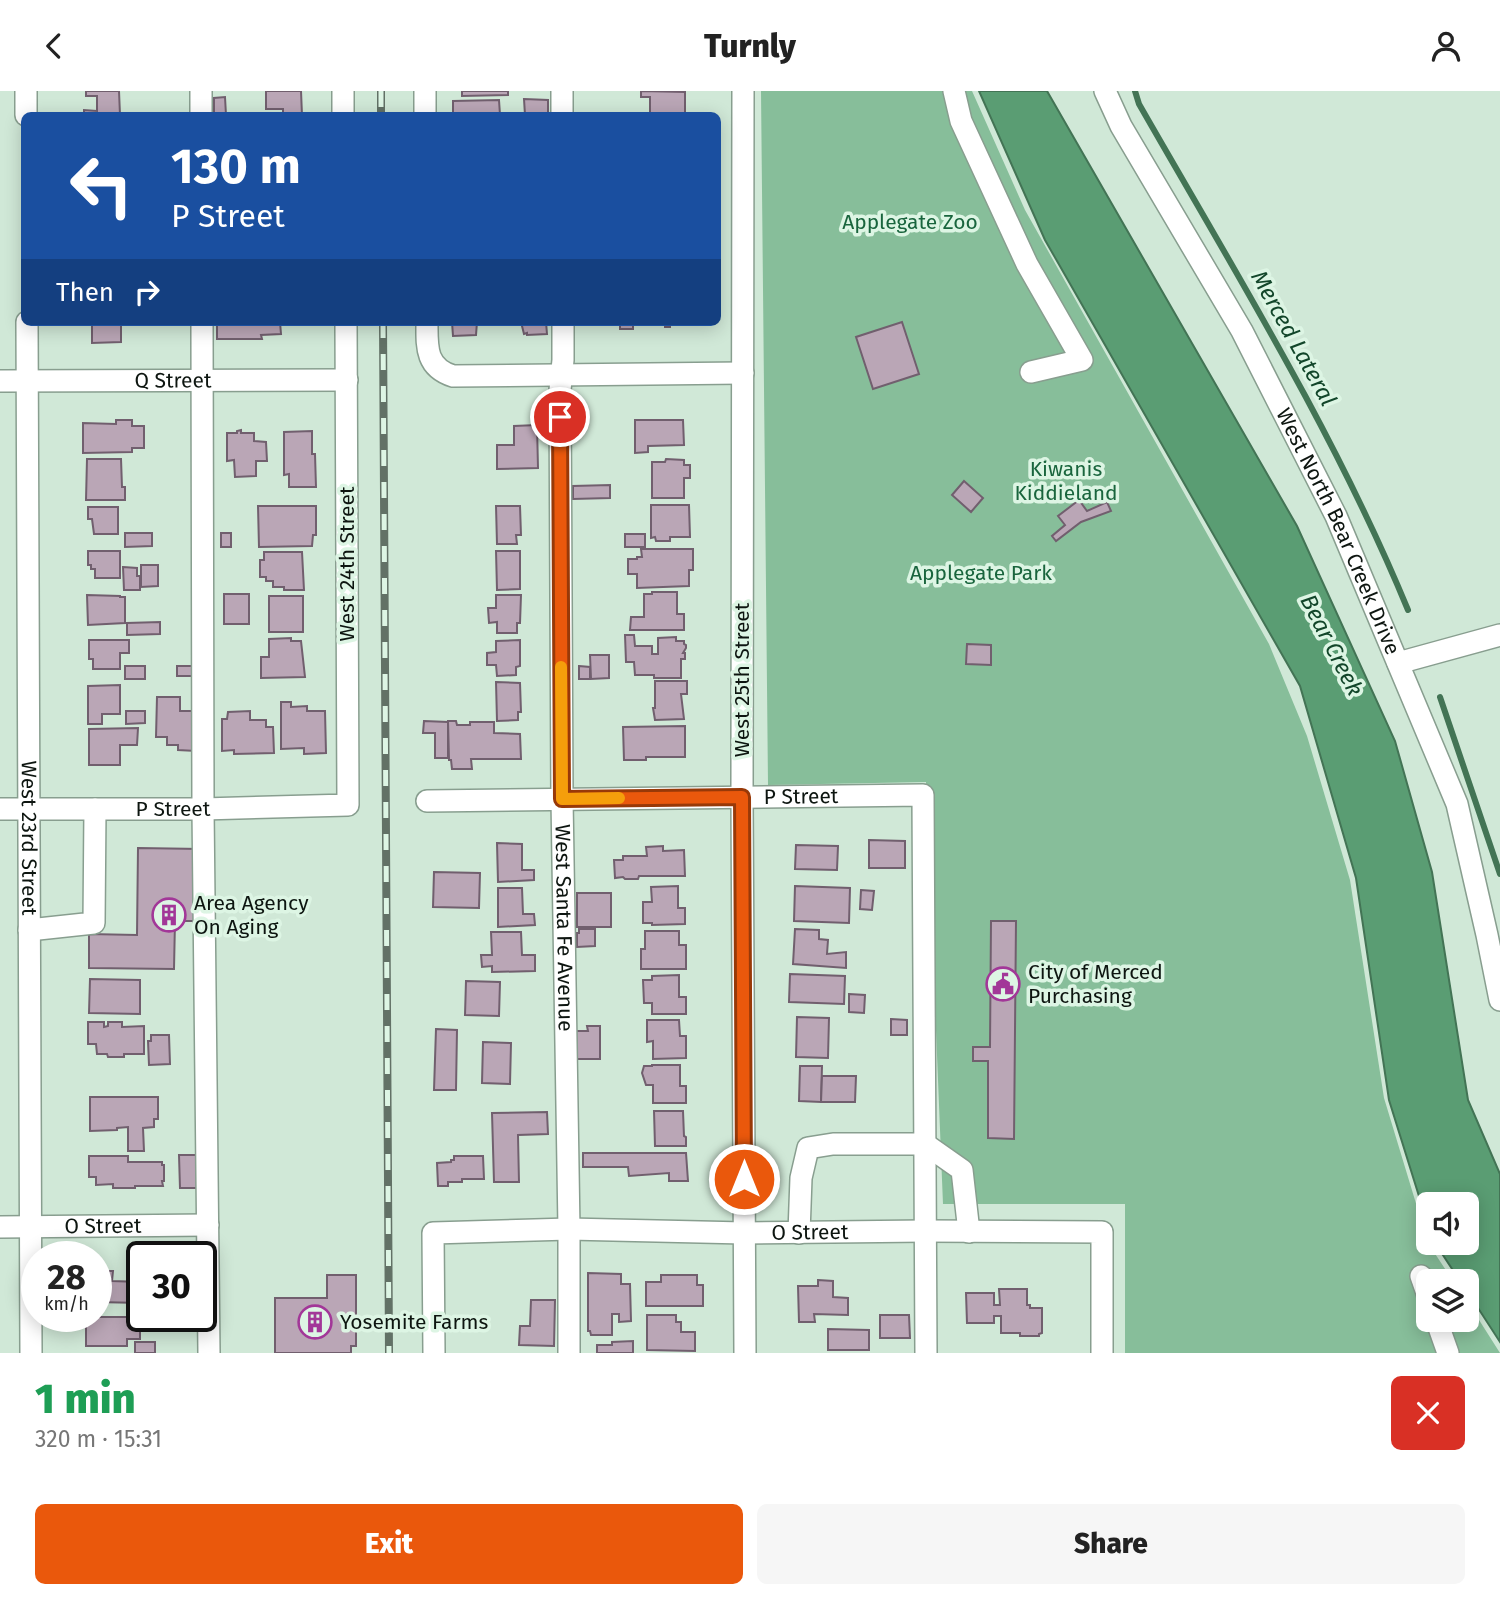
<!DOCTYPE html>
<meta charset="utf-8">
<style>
:root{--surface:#fff;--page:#f6f6f6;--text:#222;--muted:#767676;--accent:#ea580c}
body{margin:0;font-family:"Fira Sans",sans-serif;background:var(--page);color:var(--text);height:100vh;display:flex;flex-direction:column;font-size:26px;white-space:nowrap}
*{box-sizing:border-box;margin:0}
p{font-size:23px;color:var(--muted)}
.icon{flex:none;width:38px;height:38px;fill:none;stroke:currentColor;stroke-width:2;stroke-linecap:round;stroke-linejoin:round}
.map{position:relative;height:1262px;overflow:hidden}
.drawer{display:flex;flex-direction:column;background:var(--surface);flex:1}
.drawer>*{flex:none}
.hud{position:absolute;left:21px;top:21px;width:700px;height:214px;border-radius:10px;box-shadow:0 4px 18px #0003;background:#1a4fa0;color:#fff;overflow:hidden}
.buttons{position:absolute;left:1416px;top:1101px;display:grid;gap:14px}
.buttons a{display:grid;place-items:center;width:63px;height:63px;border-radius:10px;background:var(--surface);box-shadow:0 4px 18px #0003;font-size:35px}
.speed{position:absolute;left:21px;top:1150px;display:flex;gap:14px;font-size:35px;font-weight:700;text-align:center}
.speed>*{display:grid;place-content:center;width:91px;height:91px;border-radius:50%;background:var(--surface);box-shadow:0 4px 18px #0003;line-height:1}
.speed small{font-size:18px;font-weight:400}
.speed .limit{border:4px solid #111;border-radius:10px;background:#fff;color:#111}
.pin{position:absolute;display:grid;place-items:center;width:60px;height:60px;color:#fff;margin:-30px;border:4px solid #fff;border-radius:50%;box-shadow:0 2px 7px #0007}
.me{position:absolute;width:77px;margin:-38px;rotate:0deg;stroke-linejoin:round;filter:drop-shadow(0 0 5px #0008)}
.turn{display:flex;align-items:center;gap:24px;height:147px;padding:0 35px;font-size:32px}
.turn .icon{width:91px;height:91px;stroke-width:2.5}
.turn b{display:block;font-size:49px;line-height:60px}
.then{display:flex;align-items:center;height:66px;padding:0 35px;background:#0003;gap:14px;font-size:26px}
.round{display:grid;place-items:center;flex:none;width:74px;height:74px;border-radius:10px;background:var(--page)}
.headline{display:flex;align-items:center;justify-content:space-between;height:119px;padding:0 35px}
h1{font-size:42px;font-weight:800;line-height:52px;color:#1e9e55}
.cta{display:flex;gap:14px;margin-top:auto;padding:14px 35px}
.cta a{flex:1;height:80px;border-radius:10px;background:var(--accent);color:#fff;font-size:28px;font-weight:800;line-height:80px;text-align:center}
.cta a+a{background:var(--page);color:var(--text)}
header{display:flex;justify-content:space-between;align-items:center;height:91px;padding:0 35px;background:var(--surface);font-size:32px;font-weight:800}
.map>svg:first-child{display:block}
.green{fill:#87be9a}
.water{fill:#5a9d73;stroke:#437455;stroke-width:2}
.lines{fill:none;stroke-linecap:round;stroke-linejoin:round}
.stream{stroke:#437455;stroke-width:6}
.building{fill:#baa6b6;stroke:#715f6e;stroke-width:2}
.minor-casing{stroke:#889e8f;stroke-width:24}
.minor{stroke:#fff;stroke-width:21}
.rail-casing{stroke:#627166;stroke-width:8}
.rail{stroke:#ddf5e4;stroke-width:5;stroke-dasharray:16;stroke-linecap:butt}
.route-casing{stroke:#983908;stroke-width:18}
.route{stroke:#ea580c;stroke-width:12}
.slow{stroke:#f59e0b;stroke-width:12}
.labels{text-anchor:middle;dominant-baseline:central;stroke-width:7;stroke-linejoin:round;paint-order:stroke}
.park-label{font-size:21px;fill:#19653d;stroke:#ddf5e4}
.street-label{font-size:21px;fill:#0d1510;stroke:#ddf5e4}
.poi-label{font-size:21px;fill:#0d1510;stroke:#ddf5e4;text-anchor:start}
.water-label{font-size:23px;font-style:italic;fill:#12462a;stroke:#ddf5e4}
</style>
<header><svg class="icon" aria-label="back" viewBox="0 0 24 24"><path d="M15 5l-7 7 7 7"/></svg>Turnly<svg class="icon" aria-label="person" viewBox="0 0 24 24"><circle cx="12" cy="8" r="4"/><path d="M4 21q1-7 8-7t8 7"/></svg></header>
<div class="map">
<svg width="1500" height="1262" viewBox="0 0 1500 1262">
<rect width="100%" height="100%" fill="#d0e8d7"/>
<path class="green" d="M761 0H972L1025 119 1269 553 1307 645 1350 789 1384 1007 1428 1152 1453 1190H1428V1228H1466L1467 1210 1500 1262H1125V1113H943L926 691 768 694Z"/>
<path class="water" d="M979 0H1047L1297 435 1395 650 1432 781 1468 1009 1500 1083V1251L1467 1200 1466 1190H1460L1435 1152H1466V1113H1428V1134L1389 1009 1356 787 1300 595 1045 149Z"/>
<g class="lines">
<g class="stream">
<path d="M1135 0 1139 13C1234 179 1335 342 1408 519"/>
<path d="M1440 606 1500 783"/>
</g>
</g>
<g class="building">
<path d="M86 0H119L120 24H84V19L97 20V5H86Z"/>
<path d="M266 0H301L302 24H283V18H266Z"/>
<path d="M462 0H508V4L462 5Z"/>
<path d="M641 0 685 1V23L650 24V6H641Z"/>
<path d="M225 6 226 24H214V7Z"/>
<path d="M524 8 548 9V24H525Z"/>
<path d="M499 9 500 24H453V10Z"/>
<path d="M92 231H121V251L92 252Z"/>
<path d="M217 231H280L281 243 261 244 262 248H217Z"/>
<path d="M452 231H477L476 244 453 245Z"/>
<path d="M521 231H546L547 243 527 244V242L524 243Z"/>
<path d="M620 231H686V234H670V236H665V234H633V238H620Z"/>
<path d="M902 231 919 283 873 298 856 246Z"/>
<path d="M116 329H132V335H144V357H132V361L83 362V332L116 333Z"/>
<path d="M635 329H683L684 354 648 355V361L635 362Z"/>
<path d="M537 334 538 377 497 378V354H514V335Z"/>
<path d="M241 339V342H254V350L266 351 267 370H256V385L235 386 234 369 227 370V342H237V340Z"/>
<path d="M312 340V363H315L316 396H289V383L284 384V341Z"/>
<path d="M87 368H121L122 396H125V409H86Z"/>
<path d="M666 368 684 369V374H690V387H684V407H652V371H665Z"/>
<path d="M964 390 983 407 971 421 952 404Z"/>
<path d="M610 394V407L573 408V395Z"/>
<path d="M1079 409 1087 420 1107 411 1111 420 1081 431 1056 450 1052 445 1065 434 1058 425Z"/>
<path d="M651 414H689L690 446H670V450H656L655 446 651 447Z"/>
<path d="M258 415H316V444H313L312 455 259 456Z"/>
<path d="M496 415H520L521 444H516L517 453H497Z"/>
<path d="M88 416H118V443H94L92 428H88Z"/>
<path d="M125 442H152V455L125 456Z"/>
<rect x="221" y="442" width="10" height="14"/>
<rect x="625" y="443" width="20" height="13"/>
<path d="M641 458H693V479H689V495L637 497V483H628V468H637V466H642Z"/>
<path d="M88 460H120V487H95V478H91V474H88Z"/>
<path d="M496 460H520V498L497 499Z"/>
<path d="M264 461H302L304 499H284V496H273V490H266V486H260V469H264Z"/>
<path d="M141 474H158V495L141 496Z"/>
<path d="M123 476 137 477V485H140V499H124Z"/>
<path d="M652 501H677V523H684V539H630L631 526H644V503H652Z"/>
<rect x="224" y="503" width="25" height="30"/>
<path d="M87 504 120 505V506H125V532L88 534Z"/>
<path d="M496 504H521L520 532H517V542H497V531L489 532 488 517H496Z"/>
<rect x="269" y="505" width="34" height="36"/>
<path d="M160 531V543L127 544V532Z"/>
<path d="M625 544H634L635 555H652V563H658V547L676 546V550H684V553L686 554V557L683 562H685V568H681V587H654V584H635L634 571H626Z"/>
<path d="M291 547V550H301L305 586 261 587V566H269V548Z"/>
<path d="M89 549H129V562H120V578H93V568H89Z"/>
<path d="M520 549V575L516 576V584L497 585 496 574H487V562L496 561V550Z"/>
<path d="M967 553 991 554V574L966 573Z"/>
<path d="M590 564H609V587L591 588Z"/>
<rect x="125" y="575" width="20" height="13"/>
<path d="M177 575H194L195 585H177Z"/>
<path d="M579 575 590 576V588H579Z"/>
<path d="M655 590H687V603H681L684 628 655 629 653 617H655Z"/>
<path d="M496 591 520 592 521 621H518V629L497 630Z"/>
<path d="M120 594V623H102V633H88V595Z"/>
<path d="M157 606H180V620H196V660L178 659V654H167V646H156Z"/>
<path d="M281 611H291V616L307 615V620H325L326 662 304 663V657L281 658Z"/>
<path d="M126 620H145V632L126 633Z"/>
<path d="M250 620V629H266V636H273L274 662 234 663V659L222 660V628H227L228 621Z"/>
<path d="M424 630 448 631V667H435V642H423Z"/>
<path d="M448 630H456L457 634H470V631H494V642L520 643 521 668H471L472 678H452L451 669H449Z"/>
<path d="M685 635V666H646V669H624L623 636Z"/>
<path d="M138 637 137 654H120V674H89V638Z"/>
<path d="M869 749 905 750V777H869Z"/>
<path d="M497 752 522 753V779H534V789L498 791Z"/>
<path d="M796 754 838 755 837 779 795 778Z"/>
<path d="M663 755V760L684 759 685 785H639L638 788H625L623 786 615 787 614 769H623V765H647L646 756Z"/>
<path d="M138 757 201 758V830H175L174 878 89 877V843L137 844Z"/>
<path d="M434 781 480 782 479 817 433 816Z"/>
<path d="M678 795V817H685V833L652 834V832H643V811H652L651 796Z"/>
<path d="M795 795 850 797 849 832 794 830Z"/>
<path d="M498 797H522L523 823H534L535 834 498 836Z"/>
<path d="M861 799 874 800 872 819 860 818Z"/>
<rect x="577" y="802" width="34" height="34"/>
<path d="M991 830H1016L1014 1048 988 1047V970H973V956H990Z"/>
<path d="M579 838H595V855L577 856V842H579Z"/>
<path d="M795 838 819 839V848L828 849 827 863 846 861V877L793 873Z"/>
<path d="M645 840H679V854H686V878H641V858H645Z"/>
<path d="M491 841H521L522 864H535V880L492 881V875L482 876 481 864H492Z"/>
<path d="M790 883 845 885 844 913 789 911Z"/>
<path d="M679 884V906H686V923H652V912H644L643 889H652V885Z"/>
<path d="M90 888 140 889V923L89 922Z"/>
<path d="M466 890 500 891 499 925 465 924Z"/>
<path d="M849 903 865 904 864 922 849 921Z"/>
<path d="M797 926 829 927 828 967 796 966Z"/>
<path d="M891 928 907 929V944H891Z"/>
<path d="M647 929H679L680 945H686V967L653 968V950L647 951Z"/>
<path d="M88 931H104V936L108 935V931H122V936L144 935V963H124V966H108L107 963H97L96 953H88Z"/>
<path d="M587 935H600V968H577L576 940H588Z"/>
<path d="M436 938 457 939 456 999H434Z"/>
<path d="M151 944H169L170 973 149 974 148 950H151Z"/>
<path d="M483 951 511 952 510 993 482 992Z"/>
<path d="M652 974H680V995H686V1012H653V994H646L642 982 644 975H652Z"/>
<path d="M800 975H822L821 1011 799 1010Z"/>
<path d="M822 985H856L855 1011H821Z"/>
<path d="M90 1006H158V1028H154V1036L143 1037 144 1060H128V1036L117 1037V1039L90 1040Z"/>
<path d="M654 1020H683L684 1045 686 1046V1055H655Z"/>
<path d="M547 1021 548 1043 518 1044 519 1091H494L492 1022Z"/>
<path d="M583 1062H686L688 1090H669V1082L629 1085 628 1076H583Z"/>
<path d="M179 1064H203V1097H180Z"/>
<path d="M89 1065H128V1071H162V1074H164V1090H162L163 1095H135V1097H113V1093L96 1094V1086H89Z"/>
<path d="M454 1065H483L484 1088H462V1091H448V1095H438L437 1072 451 1071V1069H454Z"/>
<path d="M96 1180H113L112 1190 142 1191V1212L96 1211Z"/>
<path d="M588 1182 621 1183V1193H630L631 1230 619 1231V1223H612V1244H591L590 1240H588Z"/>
<path d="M327 1184H356V1255H351V1262H275V1207H327Z"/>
<path d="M661 1184H697V1194H703V1215H646V1191H661Z"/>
<path d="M818 1189 833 1190V1206L848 1207V1224L814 1223 815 1231H799L798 1195H818Z"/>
<path d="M999 1198H1027V1214H1030V1217H1042V1242L1039 1243V1245H1020V1242H1001V1225H994V1232H967L966 1202H994V1214H1000Z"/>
<path d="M531 1209H555L554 1255 519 1254 520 1235H530Z"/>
<path d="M647 1224H676V1231H681V1241H695V1260L647 1259Z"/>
<path d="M880 1224H909L910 1247H880Z"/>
<path d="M86 1226H140L141 1239H140V1248H127V1255H86Z"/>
<path d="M828 1238 869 1239V1259H828Z"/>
<path d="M633 1250V1262H597V1254H612V1251Z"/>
<rect x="135" y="1251" width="20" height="11"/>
</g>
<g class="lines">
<defs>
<g id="minor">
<path d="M26 0V24"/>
<path d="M201 0V24"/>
<path d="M343 0V24"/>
<path d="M425 0V24"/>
<path d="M562 0V24"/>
<path d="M743 0 742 706 745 1262"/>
<path d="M954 0 961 30 1027 173 1082 269 1031 281"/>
<path id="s1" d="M1105 0 1121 35 1242 240 1336 425 1457 713 1487 844 1500 909"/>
<path id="s2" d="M27 231 31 1262"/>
<path d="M202 231 203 718 209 1262"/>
<path d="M427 231C427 255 425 276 453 285L743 282"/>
<path id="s3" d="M563 231V269L560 299 562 708 569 1138V1262"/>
<path id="s4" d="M0 290 347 289"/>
<path d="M1398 572 1500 544"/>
<path id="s5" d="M427 710 923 704 926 1262"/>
<path id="s6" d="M0 718H203L348 714 346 231"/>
<path d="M29 839 94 832 95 718"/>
<path id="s7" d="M0 1136 208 1134"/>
<path d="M799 1142 801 1087 808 1057 833 1053H925L962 1079 969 1141"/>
<path d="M1421 1185 1428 1205"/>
<path d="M1436 1228 1448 1262"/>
<path id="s8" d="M434 1262 433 1142 569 1138 744 1142 926 1140 1102 1141V1262"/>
</g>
</defs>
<use href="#minor" class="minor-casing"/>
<use href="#minor" class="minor"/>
<defs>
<g id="rail">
<path d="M381 0V24"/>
<path d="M383 231 389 1262"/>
</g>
</defs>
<use href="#rail" class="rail-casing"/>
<use href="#rail" class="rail"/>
</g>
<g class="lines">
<defs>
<path id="route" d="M560 326 562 708 742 706 744 1088"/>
</defs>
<use href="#route" class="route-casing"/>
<use href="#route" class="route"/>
<path class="slow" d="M561 576 562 708 619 707"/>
</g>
<defs>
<symbol id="building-ring" viewBox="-11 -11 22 22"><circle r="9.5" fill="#ddf5e4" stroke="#a23798" stroke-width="1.5"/><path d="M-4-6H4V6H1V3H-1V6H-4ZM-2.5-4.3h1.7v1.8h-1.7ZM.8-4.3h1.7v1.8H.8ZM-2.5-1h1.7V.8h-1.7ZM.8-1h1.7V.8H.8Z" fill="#a23798"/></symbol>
<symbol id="civic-ring" viewBox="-11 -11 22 22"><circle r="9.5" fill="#ddf5e4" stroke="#a23798" stroke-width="1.5"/><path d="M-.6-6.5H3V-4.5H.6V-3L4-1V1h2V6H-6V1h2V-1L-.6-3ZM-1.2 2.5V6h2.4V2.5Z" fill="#a23798"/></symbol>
</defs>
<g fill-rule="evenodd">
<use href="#building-ring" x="150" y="805" width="38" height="38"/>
<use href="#civic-ring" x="984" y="874" width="38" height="38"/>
<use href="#building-ring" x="296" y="1212" width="38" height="38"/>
</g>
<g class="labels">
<g class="park-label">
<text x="910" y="131">Applegate Zoo</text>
<text x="1066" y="378">Kiwanis<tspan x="1066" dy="24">Kiddieland</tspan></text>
<text x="981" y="482">Applegate Park</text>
</g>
<g class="street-label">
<text stroke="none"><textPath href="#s4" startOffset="173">Q Street</textPath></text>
<text stroke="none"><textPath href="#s1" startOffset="499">West North Bear Creek Drive</textPath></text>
<text transform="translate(347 473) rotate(-90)">West 24th Street</text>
<text transform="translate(742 589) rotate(-90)">West 25th Street</text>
<text stroke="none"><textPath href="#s5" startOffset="374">P Street</textPath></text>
<text stroke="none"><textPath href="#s6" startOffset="173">P Street</textPath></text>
<text stroke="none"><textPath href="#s2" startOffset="516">West 23rd Street</textPath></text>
<text stroke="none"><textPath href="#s3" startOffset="606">West Santa Fe Avenue</textPath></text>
<text stroke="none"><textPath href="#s7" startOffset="103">O Street</textPath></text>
<text stroke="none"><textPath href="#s8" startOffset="497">O Street</textPath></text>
</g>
<g class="poi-label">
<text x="194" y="812">Area Agency<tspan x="194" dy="24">On Aging</tspan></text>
<text x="1028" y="881">City of Merced<tspan x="1028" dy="24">Purchasing</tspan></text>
<text x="340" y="1231">Yosemite Farms</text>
</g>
<g class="water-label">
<text transform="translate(1294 247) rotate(61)">Merced Lateral</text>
<text transform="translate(1332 554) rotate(63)">Bear Creek</text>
</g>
</g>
</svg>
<div class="buttons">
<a><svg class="icon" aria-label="sound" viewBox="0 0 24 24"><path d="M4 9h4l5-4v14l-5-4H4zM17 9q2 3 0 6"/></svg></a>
<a><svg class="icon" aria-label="layers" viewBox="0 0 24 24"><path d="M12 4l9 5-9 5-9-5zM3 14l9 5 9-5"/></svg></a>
</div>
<div class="speed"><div>28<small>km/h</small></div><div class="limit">30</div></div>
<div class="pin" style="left:560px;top:326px;background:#d93025"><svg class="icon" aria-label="arrive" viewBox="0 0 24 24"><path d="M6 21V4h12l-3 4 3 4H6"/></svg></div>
<svg class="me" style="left:744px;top:1088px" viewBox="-20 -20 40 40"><circle r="17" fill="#ea580c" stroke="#fff" stroke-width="3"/><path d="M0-11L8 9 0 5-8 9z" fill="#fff"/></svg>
<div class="hud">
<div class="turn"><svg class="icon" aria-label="left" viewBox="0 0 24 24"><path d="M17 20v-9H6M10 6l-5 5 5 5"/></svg><div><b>130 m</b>P Street</div></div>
<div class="then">Then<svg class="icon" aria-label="right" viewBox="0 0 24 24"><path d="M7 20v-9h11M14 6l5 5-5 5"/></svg></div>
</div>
</div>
<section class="drawer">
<div class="headline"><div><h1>1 min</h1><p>320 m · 15:31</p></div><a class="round" style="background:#d93025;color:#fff"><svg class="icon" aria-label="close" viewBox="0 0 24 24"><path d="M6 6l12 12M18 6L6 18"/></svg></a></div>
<div class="cta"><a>Exit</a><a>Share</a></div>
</section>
